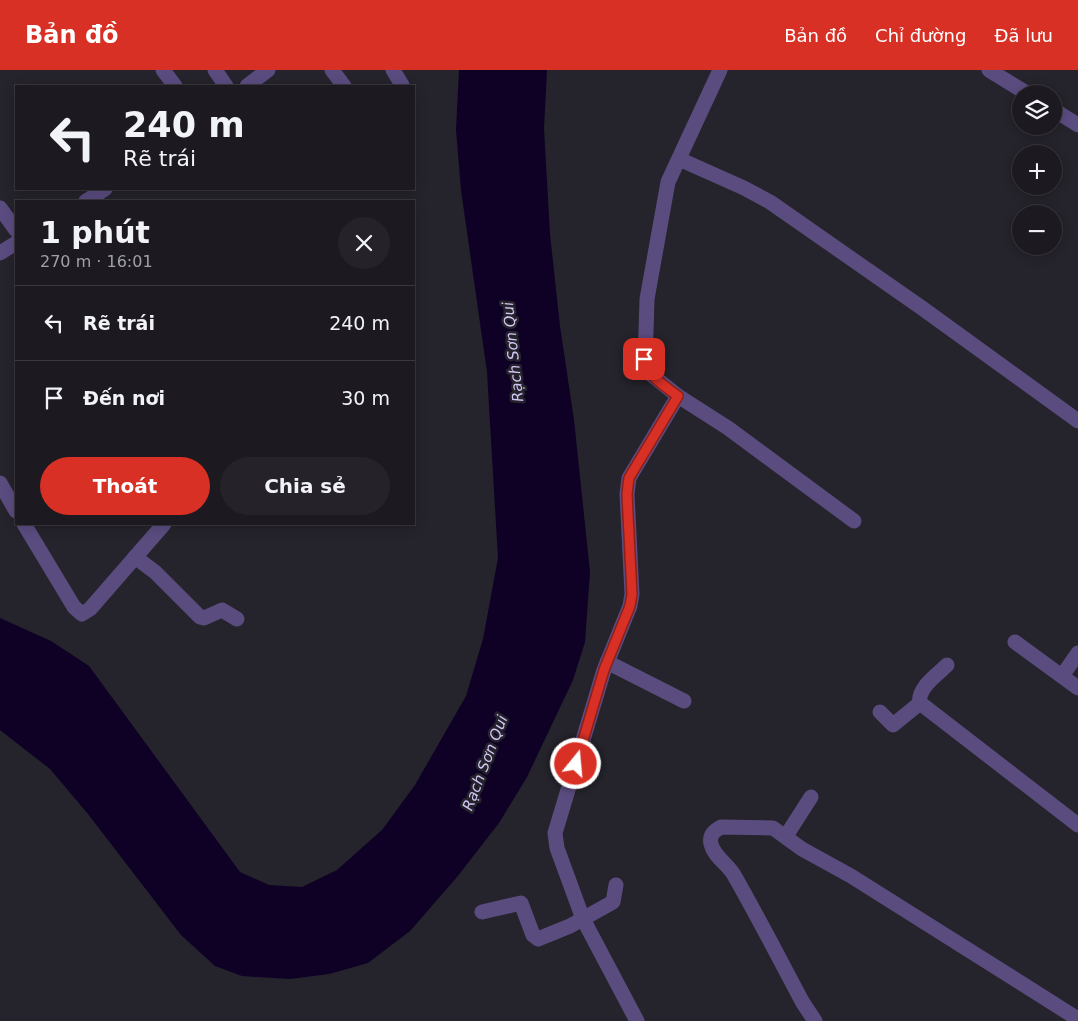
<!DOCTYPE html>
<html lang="vi">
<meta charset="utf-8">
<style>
:root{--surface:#1c1a20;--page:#252329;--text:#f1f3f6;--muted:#a0a1a5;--line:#3a383e;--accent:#d93025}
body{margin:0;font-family:"DejaVu Sans",sans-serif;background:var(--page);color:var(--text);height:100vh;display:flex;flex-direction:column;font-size:19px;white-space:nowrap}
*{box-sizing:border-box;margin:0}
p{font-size:16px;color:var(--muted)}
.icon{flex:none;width:28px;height:28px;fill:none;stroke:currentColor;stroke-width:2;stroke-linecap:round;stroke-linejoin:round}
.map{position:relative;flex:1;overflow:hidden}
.drawer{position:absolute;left:15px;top:130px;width:400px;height:325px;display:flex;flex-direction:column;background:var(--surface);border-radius:0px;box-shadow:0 2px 12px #0003,0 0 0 1px var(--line)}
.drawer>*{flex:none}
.guide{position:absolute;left:15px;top:15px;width:400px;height:105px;border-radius:0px;box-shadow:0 2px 12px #0003,0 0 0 1px var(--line);background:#1c1a20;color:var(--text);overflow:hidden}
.tools{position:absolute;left:1012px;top:15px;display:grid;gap:10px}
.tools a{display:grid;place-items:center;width:50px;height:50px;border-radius:50%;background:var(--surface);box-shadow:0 2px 12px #0003,0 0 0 1px var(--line);font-size:25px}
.pin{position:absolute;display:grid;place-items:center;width:42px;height:42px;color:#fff;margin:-21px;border-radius:10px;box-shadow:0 2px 8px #0006}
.me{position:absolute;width:55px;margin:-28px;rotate:17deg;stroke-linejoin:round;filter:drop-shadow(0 0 4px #0008)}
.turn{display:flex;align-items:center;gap:18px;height:105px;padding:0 25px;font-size:22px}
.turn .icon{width:65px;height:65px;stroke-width:2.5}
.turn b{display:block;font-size:35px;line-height:42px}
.round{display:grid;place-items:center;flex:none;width:52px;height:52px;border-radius:26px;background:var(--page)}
.summary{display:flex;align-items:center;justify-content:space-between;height:85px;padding:0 25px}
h1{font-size:30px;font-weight:600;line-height:38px}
.button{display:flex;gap:10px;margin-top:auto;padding:10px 25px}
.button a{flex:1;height:58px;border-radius:30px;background:var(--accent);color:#fff;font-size:20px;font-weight:600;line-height:58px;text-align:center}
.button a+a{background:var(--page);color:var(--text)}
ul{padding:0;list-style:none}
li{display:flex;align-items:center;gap:15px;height:75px;padding:0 25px;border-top:1px solid var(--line)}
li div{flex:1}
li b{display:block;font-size:19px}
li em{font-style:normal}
header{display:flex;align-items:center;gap:30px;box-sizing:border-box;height:70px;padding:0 25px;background:var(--accent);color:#fff}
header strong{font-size:24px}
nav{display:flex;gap:28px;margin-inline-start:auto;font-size:18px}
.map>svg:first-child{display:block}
.water{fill:#0f0026}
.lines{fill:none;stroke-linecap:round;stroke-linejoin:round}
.minor{stroke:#5b4c80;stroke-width:15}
.route-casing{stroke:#8d1f18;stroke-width:12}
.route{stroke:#d93025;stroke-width:9}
.labels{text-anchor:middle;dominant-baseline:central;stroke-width:5;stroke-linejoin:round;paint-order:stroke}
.water-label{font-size:15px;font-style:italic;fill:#d1c6f4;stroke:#25232b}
</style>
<header>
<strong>Bản đồ</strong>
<nav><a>Bản đồ</a><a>Chỉ đường</a><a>Đã lưu</a></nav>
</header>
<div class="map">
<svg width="1078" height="951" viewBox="0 0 1078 951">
<rect width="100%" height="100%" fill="#25232b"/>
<path class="water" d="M459 0H547L544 59 550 164 560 256 574 350 590 502 585 572 573 610 527 707 499 753 457 807 410 861 368 893 329 904 290 909 242 906 215 896 181 865 88 744 50 699 0 660V548L51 571 89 596 240 802 269 815 302 817 337 800 382 760 415 715 466 626 483 569 498 488 487 302 461 120 456 60Z"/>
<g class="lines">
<g class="minor">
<path d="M163 0 175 16"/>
<path d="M215 0 226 16"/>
<path d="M332 0 344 16"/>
<path d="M393 0 402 15"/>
<path d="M989 0 1028 24"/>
<path d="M247 16 268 0"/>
<path d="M1054 40 1078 55"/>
<path d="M679 89 744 118 770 132 922 238 1078 351"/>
<path d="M86 131 105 119"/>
<path d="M0 138 16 160"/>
<path d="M0 183 16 173"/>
<path d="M678 326 728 358 854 451"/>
<path d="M0 413 16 441"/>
<path d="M24 454 74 537 82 544 90 539 164 454"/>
<path d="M135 487 155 502 200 547 204 548 222 540 237 549"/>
<path d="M1015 572 1078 618"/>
<path d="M607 592 684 631"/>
<path d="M947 595C937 605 917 618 920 633L1078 755"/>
<path d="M1062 606 1078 583"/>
<path d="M880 642 893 655 920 633"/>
<path d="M786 766 811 727"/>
<path d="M482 842 521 833 533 865 538 869 570 856 613 832 616 815"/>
<path d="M637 951 583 849 557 778 555 763 604 600 630 536 632 524 627 424 629 408 678 326 648 302 645 296 647 229 668 112 720 0"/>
<path d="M815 951 803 933C780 890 758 847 734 805 728 794 714 787 711 774 709 765 714 761 721 757L773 758 802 779 851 806 1078 949"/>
</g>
</g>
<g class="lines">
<defs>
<path id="route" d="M576 694 604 600 630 536 632 524 627 424 629 408 678 326C666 317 646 305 644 289"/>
</defs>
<use href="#route" class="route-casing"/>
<use href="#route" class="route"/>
</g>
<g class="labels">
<g class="water-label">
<text transform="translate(513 282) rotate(-96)">Rạch Sơn Qui</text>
<text transform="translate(485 693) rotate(-69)">Rạch Sơn Qui</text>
</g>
</g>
</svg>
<div class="tools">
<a><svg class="icon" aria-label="layers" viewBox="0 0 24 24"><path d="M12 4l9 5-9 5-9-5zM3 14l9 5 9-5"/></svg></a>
<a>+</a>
<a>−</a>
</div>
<div class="pin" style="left:644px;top:289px;background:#d93025"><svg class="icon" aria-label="arrive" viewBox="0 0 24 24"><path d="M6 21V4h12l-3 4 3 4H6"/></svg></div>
<svg class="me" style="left:576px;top:694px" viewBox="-20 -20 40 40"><circle r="17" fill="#d93025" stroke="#fff" stroke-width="3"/><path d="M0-11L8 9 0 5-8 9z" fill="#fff"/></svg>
<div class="guide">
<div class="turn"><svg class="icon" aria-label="left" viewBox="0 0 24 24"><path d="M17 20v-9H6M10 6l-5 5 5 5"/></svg><div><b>240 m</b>Rẽ trái</div></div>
</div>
<section class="drawer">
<div class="summary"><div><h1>1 phút</h1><p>270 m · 16:01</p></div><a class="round"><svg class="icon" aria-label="close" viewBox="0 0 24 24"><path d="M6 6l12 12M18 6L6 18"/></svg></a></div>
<ul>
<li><svg class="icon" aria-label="left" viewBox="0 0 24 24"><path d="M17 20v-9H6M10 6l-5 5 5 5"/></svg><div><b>Rẽ trái</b></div><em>240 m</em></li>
<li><svg class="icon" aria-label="arrive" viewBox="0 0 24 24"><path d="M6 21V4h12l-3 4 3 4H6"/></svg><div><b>Đến nơi</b></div><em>30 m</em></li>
</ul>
<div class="button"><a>Thoát</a><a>Chia sẻ</a></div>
</section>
</div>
